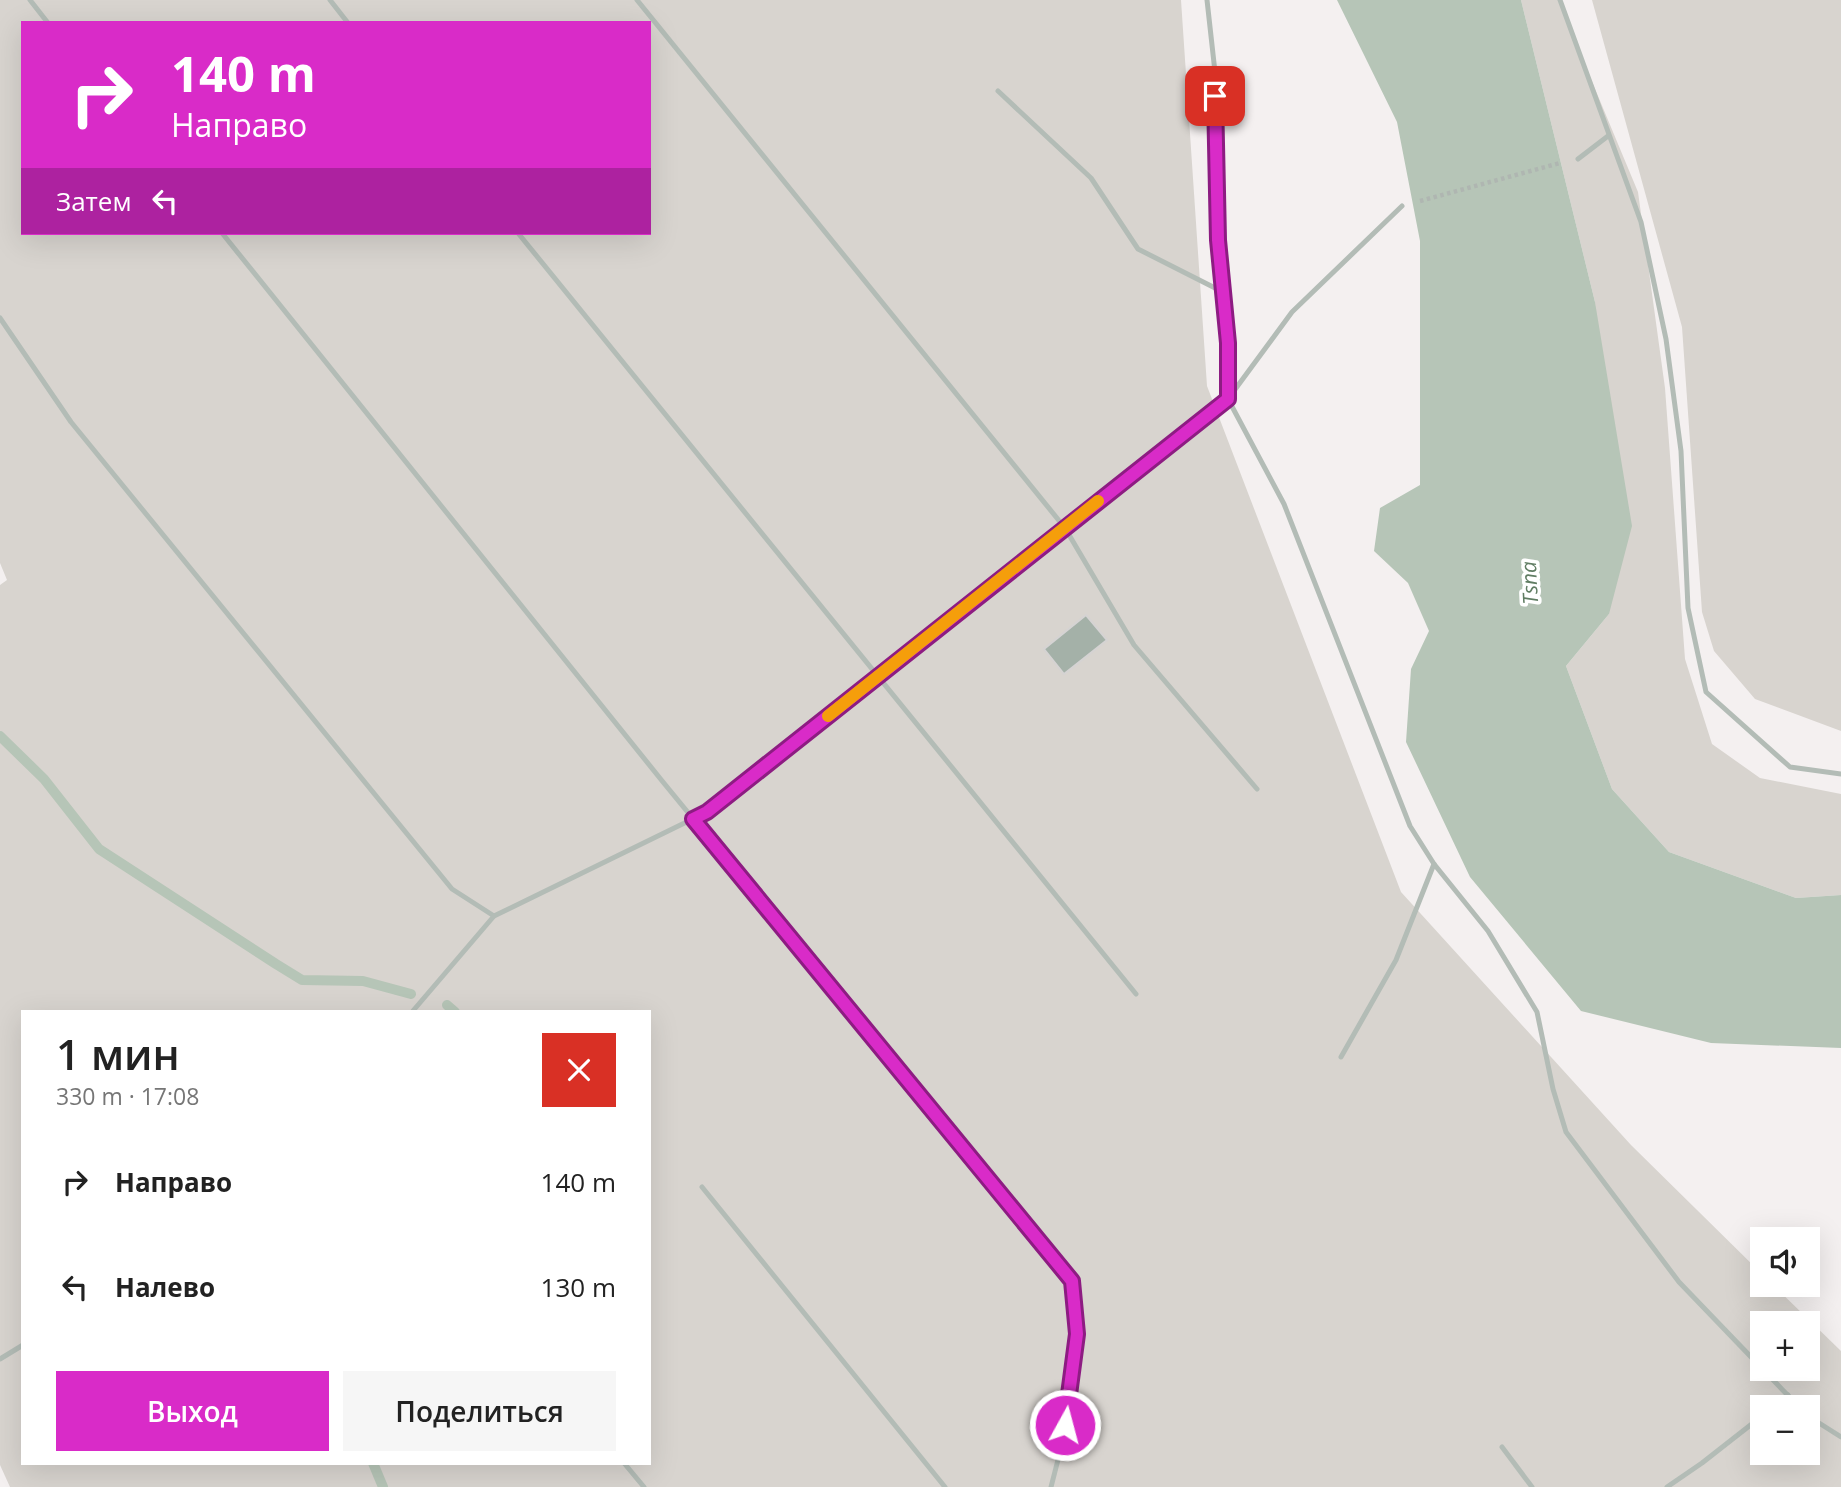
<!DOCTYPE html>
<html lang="ru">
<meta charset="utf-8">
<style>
:root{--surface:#fff;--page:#f6f6f6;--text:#222;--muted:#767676;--accent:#d92bc8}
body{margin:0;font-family:"Open Sans",sans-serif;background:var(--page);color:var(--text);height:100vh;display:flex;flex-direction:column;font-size:26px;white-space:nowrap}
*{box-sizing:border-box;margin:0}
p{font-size:23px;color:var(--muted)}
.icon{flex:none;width:38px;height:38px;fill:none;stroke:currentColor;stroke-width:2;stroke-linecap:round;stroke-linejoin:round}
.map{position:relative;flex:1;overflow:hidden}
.details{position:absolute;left:21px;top:1010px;width:630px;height:455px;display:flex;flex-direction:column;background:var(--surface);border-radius:0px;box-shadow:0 7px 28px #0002}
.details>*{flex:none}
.guide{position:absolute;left:21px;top:21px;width:630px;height:214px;border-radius:0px;box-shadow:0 7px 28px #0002;background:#d92bc8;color:#fff;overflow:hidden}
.buttons{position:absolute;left:1750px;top:1227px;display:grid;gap:14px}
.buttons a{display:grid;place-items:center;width:70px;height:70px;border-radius:0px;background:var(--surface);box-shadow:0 7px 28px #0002;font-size:35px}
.pin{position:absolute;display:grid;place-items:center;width:60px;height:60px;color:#fff;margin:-30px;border-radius:14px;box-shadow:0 4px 10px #0006}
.me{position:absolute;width:77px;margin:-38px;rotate:7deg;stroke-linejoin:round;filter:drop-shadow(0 0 5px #0008)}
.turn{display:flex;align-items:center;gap:24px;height:147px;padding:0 35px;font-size:32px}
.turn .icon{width:91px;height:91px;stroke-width:2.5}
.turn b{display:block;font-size:49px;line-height:60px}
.then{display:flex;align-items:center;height:66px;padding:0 35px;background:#0003;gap:14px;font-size:26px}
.round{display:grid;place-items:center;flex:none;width:74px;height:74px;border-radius:0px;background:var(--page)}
.head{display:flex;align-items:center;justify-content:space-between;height:119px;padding:0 35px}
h1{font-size:42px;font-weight:600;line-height:52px}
.action{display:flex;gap:14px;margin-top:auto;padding:14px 35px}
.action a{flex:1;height:80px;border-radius:0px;background:var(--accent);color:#fff;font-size:28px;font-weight:600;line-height:80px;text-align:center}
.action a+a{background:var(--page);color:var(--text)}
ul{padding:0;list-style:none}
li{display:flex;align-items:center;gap:21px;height:105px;padding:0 35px}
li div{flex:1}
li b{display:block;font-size:26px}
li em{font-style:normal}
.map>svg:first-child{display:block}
.green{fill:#d8d4cf;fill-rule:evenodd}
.water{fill:#b6c5b7}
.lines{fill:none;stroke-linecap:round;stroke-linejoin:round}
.stream{stroke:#b6c5b7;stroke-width:10}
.building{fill:#a4b1a8;stroke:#d5d3d3;stroke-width:2}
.path{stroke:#afb6b1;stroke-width:4.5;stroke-dasharray:3.5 3.5;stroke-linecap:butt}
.service{stroke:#b3bcb6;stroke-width:5}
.route-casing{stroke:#8d1c82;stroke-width:18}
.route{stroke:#d92bc8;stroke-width:12}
.slow{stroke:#f59e0b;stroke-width:12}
.labels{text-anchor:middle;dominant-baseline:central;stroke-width:7;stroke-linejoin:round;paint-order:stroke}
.water-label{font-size:21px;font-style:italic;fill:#607d63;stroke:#fff}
</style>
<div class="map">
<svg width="1841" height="1487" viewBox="0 0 1841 1487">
<rect width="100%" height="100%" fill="#f4f0f0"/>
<g class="green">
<path d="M0 0H1181L1207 386 1401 892 1631 1145 1762 1274V1284L1773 1285 1841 1351V1487H10L0 1465V585L7 580 0 563ZM23 23H649V233H23ZM23 1012H649V1463H23ZM1762 1323H1808V1368H1762ZM1762 1407H1808V1452H1762Z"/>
<path d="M1521 0H1558L1638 192 1665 388 1685 659 1712 744 1760 778 1841 794V895L1796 898 1669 852 1612 789 1566 666 1609 614 1595 302Z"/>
<path d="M1592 0H1841V731L1755 699 1714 651 1702 612 1682 327Z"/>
</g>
<path class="water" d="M1337 0H1521L1595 302 1632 526 1609 614 1566 666 1612 789 1669 852 1796 898 1841 895V1048L1711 1043 1581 1011 1470 877 1406 742 1411 669 1429 631 1408 583 1374 551 1380 508 1420 485V241L1397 122Z"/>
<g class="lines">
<g class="stream">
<path d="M0 736 44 779 99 849 276 964 302 980 363 981 411 994"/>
<path d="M447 1005 455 1012"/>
<path d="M373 1463 383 1487"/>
</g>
</g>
<path class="building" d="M1086 615 1107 640 1064 674 1044 649Z"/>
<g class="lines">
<path class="path" d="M1420 201 1560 163"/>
<g class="service">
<path d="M30 0 48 23"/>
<path d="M330 0 348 23"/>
<path d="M637 0 1065 528 1134 645 1257 789"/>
<path d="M1560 0 1641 222 1666 339 1681 451 1688 608 1706 692 1790 767 1841 774"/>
<path d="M998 91 1091 178 1138 249 1223 292"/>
<path d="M1578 159 1608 136"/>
<path d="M1402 206 1292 312 1228 399 1284 504 1410 826 1434 864 1488 931 1537 1012 1553 1089 1566 1132 1679 1282 1799 1407"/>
<path d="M222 233 663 782 1072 1281 1077 1334 1061 1448 1051 1487"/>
<path d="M518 233 1136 994"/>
<path d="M0 318 71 422 452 889 494 916"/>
<path d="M412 1012 494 916 707 812 1228 399V343L1218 240 1215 72 1207 0"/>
<path d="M1341 1057 1396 960 1434 864"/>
<path d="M702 1187 945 1487"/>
<path d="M0 1359 23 1345"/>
<path d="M1773 1407 1788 1395"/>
<path d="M1808 1416 1841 1437"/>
<path d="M1502 1447 1532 1487"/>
<path d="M624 1463 644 1487"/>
<path d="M1667 1487 1702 1463 1762 1416"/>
</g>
</g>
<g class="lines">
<defs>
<path id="route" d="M1065 1425 1077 1334 1072 1281 693 819 707 812 1228 399V343L1218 240 1215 96"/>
</defs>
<use href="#route" class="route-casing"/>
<use href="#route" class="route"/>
<path class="slow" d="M828 716 1098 501"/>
</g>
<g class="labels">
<g class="water-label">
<text transform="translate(1529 583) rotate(-93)">Tsna</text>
</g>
</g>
</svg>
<div class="buttons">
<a><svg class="icon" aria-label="sound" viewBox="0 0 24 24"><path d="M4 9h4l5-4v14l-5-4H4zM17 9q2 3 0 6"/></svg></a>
<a>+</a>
<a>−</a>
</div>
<div class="pin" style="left:1215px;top:96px;background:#d93025"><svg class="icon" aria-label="arrive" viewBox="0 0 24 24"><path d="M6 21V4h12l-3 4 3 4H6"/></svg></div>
<svg class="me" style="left:1065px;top:1425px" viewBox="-20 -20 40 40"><circle r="17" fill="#d92bc8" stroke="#fff" stroke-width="3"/><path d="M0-11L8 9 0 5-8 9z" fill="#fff"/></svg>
<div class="guide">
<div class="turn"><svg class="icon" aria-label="right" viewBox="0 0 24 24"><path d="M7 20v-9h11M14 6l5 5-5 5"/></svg><div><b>140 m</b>Направо</div></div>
<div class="then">Затем<svg class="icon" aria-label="left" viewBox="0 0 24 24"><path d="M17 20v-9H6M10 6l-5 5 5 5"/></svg></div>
</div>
<section class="details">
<div class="head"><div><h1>1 мин</h1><p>330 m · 17:08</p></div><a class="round" style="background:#d93025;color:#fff"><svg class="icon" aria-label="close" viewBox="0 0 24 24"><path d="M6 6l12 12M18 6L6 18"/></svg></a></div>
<ul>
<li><svg class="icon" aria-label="right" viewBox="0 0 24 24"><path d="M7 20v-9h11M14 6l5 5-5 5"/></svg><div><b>Направо</b></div><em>140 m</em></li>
<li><svg class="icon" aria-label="left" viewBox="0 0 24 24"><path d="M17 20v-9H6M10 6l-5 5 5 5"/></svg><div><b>Налево</b></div><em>130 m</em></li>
</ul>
<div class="action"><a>Выход</a><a>Поделиться</a></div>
</section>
</div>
